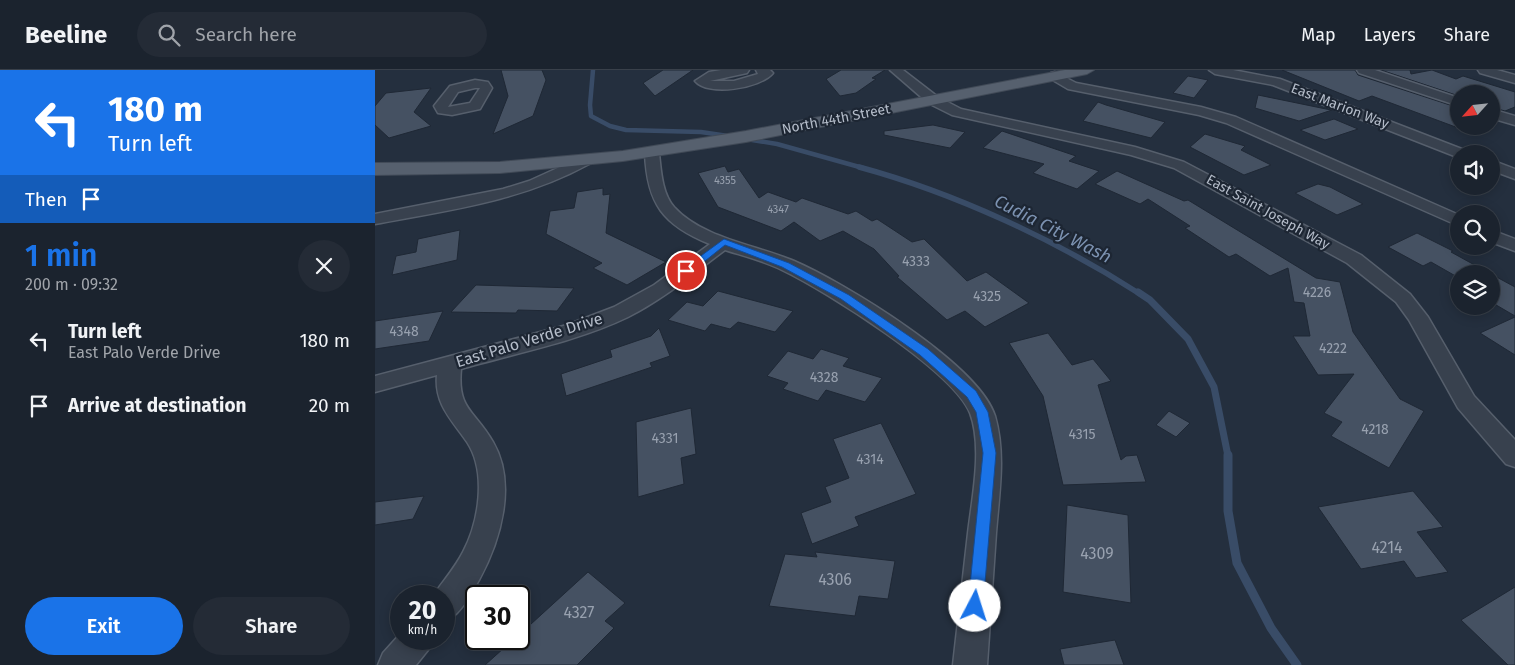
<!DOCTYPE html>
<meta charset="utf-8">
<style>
:root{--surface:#1b232e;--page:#242b36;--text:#f1f3f6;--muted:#a0a4aa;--line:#39404a;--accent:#1a73e8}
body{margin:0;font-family:"Fira Sans",sans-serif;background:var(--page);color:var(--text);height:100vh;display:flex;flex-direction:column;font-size:19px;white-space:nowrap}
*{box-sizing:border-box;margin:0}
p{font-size:16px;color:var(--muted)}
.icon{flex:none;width:28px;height:28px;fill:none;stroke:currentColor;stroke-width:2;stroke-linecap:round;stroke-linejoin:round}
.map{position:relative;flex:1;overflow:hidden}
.details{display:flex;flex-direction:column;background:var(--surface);width:375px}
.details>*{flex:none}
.guide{background:#1a73e8;color:#fff;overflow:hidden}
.needle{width:32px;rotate:243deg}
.buttons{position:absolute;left:1075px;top:15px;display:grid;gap:10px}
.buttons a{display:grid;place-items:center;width:50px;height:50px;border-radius:50%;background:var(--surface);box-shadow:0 2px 12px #0003,0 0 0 1px var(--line);font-size:25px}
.speed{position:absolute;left:15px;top:515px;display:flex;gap:10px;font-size:25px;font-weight:700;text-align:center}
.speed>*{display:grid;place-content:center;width:65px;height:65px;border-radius:50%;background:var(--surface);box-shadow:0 2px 12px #0003,0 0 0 1px var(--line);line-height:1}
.speed small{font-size:12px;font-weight:400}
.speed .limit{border:2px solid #111;border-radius:8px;background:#fff;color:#111}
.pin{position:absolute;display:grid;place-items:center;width:42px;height:42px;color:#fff;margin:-21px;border:2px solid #fff;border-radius:50%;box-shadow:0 1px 5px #0007}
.me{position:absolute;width:55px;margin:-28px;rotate:5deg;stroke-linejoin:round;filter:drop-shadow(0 0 4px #0008)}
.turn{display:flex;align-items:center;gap:18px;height:105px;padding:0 25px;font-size:22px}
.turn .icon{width:65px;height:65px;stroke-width:2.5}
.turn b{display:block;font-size:35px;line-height:42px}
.then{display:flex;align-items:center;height:48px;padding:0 25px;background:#0003;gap:10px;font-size:19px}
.round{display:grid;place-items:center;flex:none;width:52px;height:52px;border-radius:26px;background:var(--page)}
.overview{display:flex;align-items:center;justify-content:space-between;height:85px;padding:0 25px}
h1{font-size:30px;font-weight:600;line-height:38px;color:var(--accent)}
.button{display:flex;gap:10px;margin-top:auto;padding:10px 25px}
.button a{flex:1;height:58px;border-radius:30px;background:var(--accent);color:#fff;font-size:20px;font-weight:600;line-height:58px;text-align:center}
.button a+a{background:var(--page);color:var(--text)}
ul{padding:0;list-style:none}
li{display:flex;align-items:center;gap:15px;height:65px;padding:0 25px}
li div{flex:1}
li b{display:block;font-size:19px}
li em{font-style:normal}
header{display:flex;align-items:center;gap:30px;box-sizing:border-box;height:70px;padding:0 25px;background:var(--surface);border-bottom:1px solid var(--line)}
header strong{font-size:24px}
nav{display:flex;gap:28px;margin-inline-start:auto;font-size:18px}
.search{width:350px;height:45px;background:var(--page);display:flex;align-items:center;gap:12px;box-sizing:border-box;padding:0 18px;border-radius:28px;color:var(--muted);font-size:19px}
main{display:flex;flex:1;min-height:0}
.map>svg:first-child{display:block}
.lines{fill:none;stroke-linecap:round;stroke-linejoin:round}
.stream-far3{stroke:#394c67;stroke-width:4.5}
.stream-far2{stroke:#394c67;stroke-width:5.5}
.stream-far1{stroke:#394c67;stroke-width:7}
.stream{stroke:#394c67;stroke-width:9}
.building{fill:#455162;stroke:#1f2835}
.minor-casing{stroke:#565f6c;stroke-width:3}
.major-casing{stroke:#414a57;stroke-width:2}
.minor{fill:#38414e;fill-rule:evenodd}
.major{fill:#56606e;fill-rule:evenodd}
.route{fill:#1a73e8;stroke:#114b97}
.labels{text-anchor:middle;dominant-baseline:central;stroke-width:4.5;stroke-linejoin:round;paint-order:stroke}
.far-number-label{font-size:11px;fill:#98a1af}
.far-street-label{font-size:14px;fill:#b4bcc9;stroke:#1d2633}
.number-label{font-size:14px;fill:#98a1af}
.street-label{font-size:16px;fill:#b4bcc9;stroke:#1d2633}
.near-number-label{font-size:16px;fill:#98a1af}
.water-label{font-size:18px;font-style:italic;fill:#7c92b1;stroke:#1d2633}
</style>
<header>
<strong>Beeline</strong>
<div class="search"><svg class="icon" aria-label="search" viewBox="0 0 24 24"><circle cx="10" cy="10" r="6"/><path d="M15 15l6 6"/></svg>Search here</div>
<nav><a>Map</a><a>Layers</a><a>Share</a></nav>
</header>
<main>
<section class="details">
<div class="guide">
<div class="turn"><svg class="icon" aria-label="left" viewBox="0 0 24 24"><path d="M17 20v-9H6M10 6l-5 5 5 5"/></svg><div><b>180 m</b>Turn left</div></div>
<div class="then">Then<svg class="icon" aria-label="arrive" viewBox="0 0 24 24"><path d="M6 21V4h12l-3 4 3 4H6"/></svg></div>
</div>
<div class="overview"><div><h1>1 min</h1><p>200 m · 09:32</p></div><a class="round"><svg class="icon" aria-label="close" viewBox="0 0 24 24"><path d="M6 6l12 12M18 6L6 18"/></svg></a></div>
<ul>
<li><svg class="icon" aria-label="left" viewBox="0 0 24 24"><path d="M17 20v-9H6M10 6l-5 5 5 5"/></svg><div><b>Turn left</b><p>East Palo Verde Drive</p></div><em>180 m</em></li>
<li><svg class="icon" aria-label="arrive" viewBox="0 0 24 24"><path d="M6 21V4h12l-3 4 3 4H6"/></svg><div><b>Arrive at destination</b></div><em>20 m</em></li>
</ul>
<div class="button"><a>Exit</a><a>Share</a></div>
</section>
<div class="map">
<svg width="1140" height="595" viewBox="0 0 1140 595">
<rect width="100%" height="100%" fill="#242f3e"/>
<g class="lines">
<g class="stream-far3">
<path d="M218 0 215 35 216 46 235 56 251 60 326 62 353 66"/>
<path d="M371 69 402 74 488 98"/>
</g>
<path class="stream-far2" d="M484 97C580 123 681 170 765 224"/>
<path class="stream-far1" d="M763 222 775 230 813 269 839 317 853 386"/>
<path class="stream" d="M853 385V441L862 493 896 558 922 595"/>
</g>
<g class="building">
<path d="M126 0H167L171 10 158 46 118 64 133 26Z"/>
<path d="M288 0H318L280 26 268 13Z"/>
<path d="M466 0H510L497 8 501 9 481 23 465 26 451 9Z"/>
<path d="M907 0H980L983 5 1084 38V56H1094L1086 59 997 26 984 31Z"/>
<path d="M1006 0H1035L1036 4 1057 0 1081 9 1088 6 1140 22V37L1130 41 1116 37V24H1084V26Z"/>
<path d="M813 6 833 10 819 28 798 23Z"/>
<path d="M56 18 39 42 56 56 14 68 0 55V36L11 23Z"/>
<path d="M883 25 956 40H957L924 51 880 38Z"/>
<path d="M723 32 731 35 790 52 776 68 708 51Z"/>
<path d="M959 49 983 59 950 70 925 60Z"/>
<path d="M558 55 590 62 575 78 509 65V61Z"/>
<path d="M627 61 701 86 694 91 724 101 702 119 658 103 669 94 608 78Z"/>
<path d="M830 64 870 76 866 80 896 95 869 105 815 77Z"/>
<path d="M350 96 353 102 364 99 384 128 393 122 421 132 427 128 473 144 481 141 497 151 502 149 537 172 549 169 592 211 611 202 654 233 610 257 590 241 572 250 522 207 524 206 499 179 468 161 445 171 419 152 406 161 343 137 323 103Z"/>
<path d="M742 101 809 131 813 130 941 208 965 212 978 262 1025 329 1049 341 1014 398 956 366 967 352 949 343 979 304 943 305 918 266H935L929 233 919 232 913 198 895 206 861 184 854 187 810 158 815 156 773 129 765 134 720 114Z"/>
<path d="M943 114 955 117 988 134 962 145 920 123Z"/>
<path d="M228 118V125L235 124 231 163 291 192 252 215 218 198 227 193 171 164 175 141 199 138 202 122Z"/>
<path d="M85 160 82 190 17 205 21 186 41 182 43 169Z"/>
<path d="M1042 163 1078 181 1076 182 1116 204H1084V208L1056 192 1048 196 1013 177Z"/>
<path d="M1116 204 1140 217V246L1116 232Z"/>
<path d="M101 215 199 218 182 241 143 240 141 243 76 242Z"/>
<path d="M343 221 418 241 400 262 363 252 355 259 336 254 330 261 293 250 312 232 328 236Z"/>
<path d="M68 241 54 271 0 279V251Z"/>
<path d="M1140 247V285L1105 263Z"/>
<path d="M284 258 295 286 275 293 277 297 191 326 186 304 237 287 235 280 276 266Z"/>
<path d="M673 263 697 295 718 289 736 311 723 315 746 390 751 386 762 385 771 412 688 415 668 326 634 273Z"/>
<path d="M446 279 474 288 468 296 507 308 490 332 451 320 443 331 408 319 413 313 392 306 413 281 438 289Z"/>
<path d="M316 338 321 384 306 388 309 414 263 427 261 352Z"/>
<path d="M794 341 815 353 801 367 781 355Z"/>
<path d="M506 353 541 424 480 447 484 456 437 474 426 443 456 432 450 417 474 408 458 369Z"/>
<path d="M1038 421 1068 457 1042 462 1073 502 1041 508 1029 491 986 499 943 437Z"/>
<path d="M49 426 38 449 0 455V432Z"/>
<path d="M692 435 753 445 756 533 688 522Z"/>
<path d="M440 482 520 491 513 529 484 526 480 546 394 536 410 484 442 487Z"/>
<path d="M213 502 250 533 230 551 239 558 202 595H110L139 569H144V565Z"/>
<path d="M1140 517V595H1133L1086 550Z"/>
<path d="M740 570 749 595H689L685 579Z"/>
</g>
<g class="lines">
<defs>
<g id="minor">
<path d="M346 0H374L372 3 335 11H359L383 4 381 0H395L398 3C386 18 333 27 320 11L334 2Z"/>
<path d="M515 0H528L563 27 586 39 760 77 809 92 986 185 1035 224 1053 247 1099 326 1140 370V397L1131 394 1083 338 1034 250 1021 232 972 193 799 98 756 85 577 45 553 33Z"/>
<path d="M834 0H858L905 9 1092 81 1094 84H1084V88L1082 87 898 15 840 4Z"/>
<path d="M982 0H1000L1084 28V36L984 3Z"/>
<path d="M1103 0H1122L1140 5V13L1105 3Z"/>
<path d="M680 2 701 13 826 37 861 47 1084 145V156L851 53 824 45 693 19 676 9 674 6 676 3Z"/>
<path d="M100 10 113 12 117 18 105 39 77 45 63 43 59 36 75 16ZM100 18H105L95 33 73 37 83 22Z"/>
<path d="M1116 39 1140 46V55L1116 48Z"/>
<path d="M277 79 284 83C286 101 287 123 299 137 327 168 381 175 419 191 468 212 604 294 620 346 631 384 624 424 621 463 618 507 615 551 612 595H578C583 551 588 507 593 463 597 428 608 377 595 343 578 301 451 221 407 200 389 191 369 186 350 180 319 203 289 229 253 247 201 272 141 283 86 299 82 340 100 340 118 372 142 413 126 470 104 510 95 525 85 546 69 552V526H58C68 511 80 498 88 482 104 452 112 402 92 372 77 350 59 334 62 305L0 322V306L192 255 239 237 279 215 335 174C288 155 272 134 270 83Z"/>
<path d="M209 86 217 91 214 94C147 131 74 140 0 154V144L128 119 154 111Z"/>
<path d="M1116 90 1140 99V109L1116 100Z"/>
<path d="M1116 160 1140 169V181L1116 172Z"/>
<path d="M26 563V569H58L53 580 41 595H3L8 583Z"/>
</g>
<path id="major" d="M690 0H719L712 4 371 72 248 91 125 103 0 105V93L125 92 248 81 371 61Z"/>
</defs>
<use href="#minor" class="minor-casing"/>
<use href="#major" class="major-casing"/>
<use href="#minor" class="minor"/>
<use href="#major" class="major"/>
</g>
<path class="route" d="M349 169 414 193 474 225 553 279 601 321 613 342 621 383 608 536 606 542 600 544 595 542 593 536 608 383 601 342 592 327 545 285 466 229 407 197 350 175 315 203H308V199Z"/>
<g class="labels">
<g class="far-number-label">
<text x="350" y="110">4355</text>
<text x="403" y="139">4347</text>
</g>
<g class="far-street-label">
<text transform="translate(965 36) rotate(21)">East Marion Way</text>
<text transform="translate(461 49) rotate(-11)">North 44th Street</text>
<text transform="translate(893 142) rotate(29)">East Saint Joseph Way</text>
</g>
<g class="number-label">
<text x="541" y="191">4333</text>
<text x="942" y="222">4226</text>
<text x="612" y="226">4325</text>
<text x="29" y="261">4348</text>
<text x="958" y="278">4222</text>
<text x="449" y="307">4328</text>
<text x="1000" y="359">4218</text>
<text x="707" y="364">4315</text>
<text x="290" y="368">4331</text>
<text x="495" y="389">4314</text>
</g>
<g class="street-label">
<text transform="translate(154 270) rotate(-17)">East Palo Verde Drive</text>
</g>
<g class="near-number-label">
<text x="1012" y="477">4214</text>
<text x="722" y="483">4309</text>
<text x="460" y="509">4306</text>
<text x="204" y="542">4327</text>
</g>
<g class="water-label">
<text transform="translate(678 159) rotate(27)">Cudia City Wash</text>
</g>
</g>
</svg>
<div class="buttons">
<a><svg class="needle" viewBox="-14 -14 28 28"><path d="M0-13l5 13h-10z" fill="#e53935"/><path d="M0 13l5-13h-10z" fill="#a0a4aa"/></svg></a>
<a><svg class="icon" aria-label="sound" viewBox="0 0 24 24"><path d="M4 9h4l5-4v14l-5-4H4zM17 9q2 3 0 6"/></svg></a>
<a><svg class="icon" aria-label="search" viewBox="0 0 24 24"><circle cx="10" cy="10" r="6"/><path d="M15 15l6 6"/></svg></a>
<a><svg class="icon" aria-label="layers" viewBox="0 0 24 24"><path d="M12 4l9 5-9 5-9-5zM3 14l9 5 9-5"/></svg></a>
</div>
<div class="speed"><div>20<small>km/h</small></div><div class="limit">30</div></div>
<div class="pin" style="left:311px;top:201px;background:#d93025"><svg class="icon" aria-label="arrive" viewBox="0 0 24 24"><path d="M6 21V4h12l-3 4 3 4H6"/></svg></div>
<svg class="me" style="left:600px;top:536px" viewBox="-20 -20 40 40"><circle r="19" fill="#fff"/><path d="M0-13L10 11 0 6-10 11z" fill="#1a73e8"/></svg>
</div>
</main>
